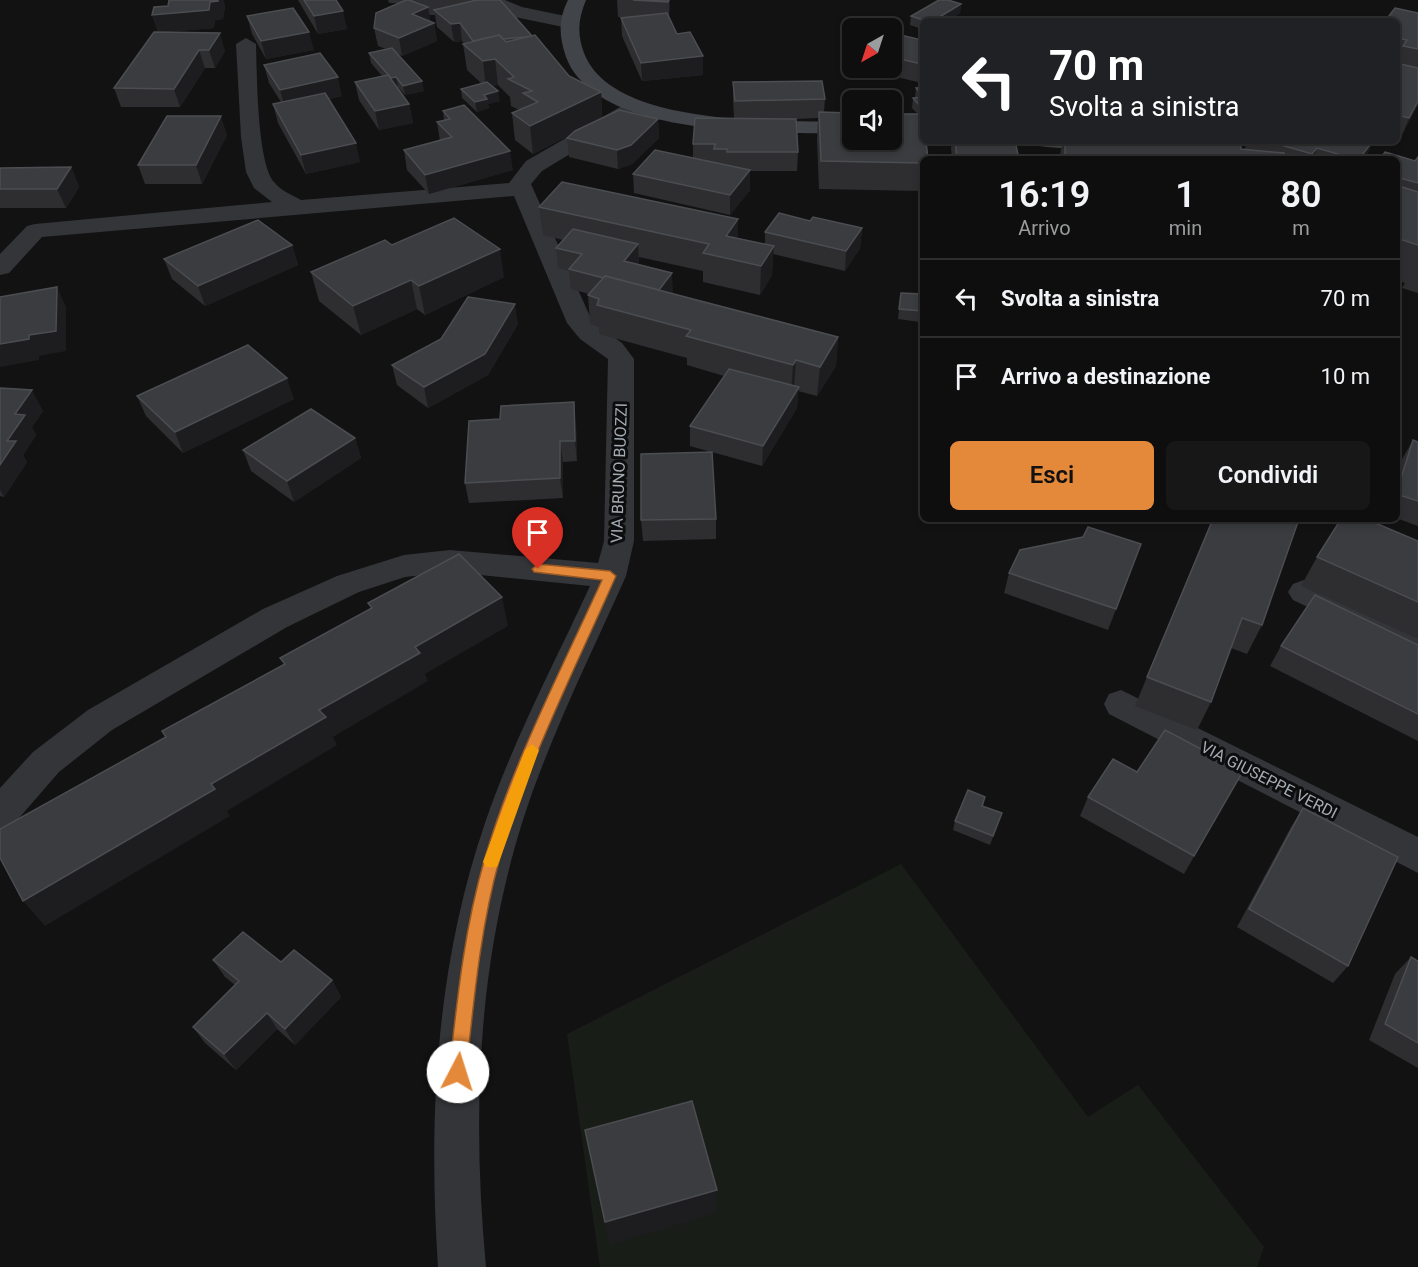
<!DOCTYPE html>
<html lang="it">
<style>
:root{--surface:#0e0e0e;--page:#171717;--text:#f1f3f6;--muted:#9b9c9e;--line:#2e2e2e;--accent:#e48839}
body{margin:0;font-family:Roboto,sans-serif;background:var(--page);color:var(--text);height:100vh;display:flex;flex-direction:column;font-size:22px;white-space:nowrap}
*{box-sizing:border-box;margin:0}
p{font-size:20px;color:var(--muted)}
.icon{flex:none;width:33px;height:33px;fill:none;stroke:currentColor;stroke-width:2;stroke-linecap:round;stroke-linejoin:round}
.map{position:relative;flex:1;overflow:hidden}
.panel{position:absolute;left:920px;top:156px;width:480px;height:366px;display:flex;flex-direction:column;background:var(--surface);border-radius:9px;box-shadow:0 3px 9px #0003,0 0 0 2px var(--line)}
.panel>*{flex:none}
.top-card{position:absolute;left:920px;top:18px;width:480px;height:126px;border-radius:9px;box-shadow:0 3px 9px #0003,0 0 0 2px var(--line);background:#202124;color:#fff;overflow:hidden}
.needle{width:39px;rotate:219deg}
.controls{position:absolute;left:842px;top:18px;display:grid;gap:12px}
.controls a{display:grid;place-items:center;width:60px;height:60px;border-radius:9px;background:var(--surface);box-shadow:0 3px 9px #0003,0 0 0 2px var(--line);font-size:30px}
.pin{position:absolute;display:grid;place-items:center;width:51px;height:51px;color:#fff;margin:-62px -26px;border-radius:50% 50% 50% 0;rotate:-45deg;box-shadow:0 0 6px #0007}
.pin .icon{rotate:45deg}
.me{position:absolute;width:66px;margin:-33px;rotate:5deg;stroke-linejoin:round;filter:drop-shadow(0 0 4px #0008)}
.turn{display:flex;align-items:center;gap:21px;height:126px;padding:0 30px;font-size:27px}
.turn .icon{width:78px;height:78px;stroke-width:2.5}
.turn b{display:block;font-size:42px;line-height:51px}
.eta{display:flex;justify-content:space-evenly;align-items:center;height:102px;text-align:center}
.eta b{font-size:36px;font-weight:600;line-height:42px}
.cta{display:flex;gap:12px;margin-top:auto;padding:12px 30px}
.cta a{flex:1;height:69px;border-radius:9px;background:var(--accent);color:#111;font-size:24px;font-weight:600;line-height:69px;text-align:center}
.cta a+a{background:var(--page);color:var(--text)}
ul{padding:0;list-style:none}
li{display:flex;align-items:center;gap:18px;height:78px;padding:0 30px;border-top:2px solid var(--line)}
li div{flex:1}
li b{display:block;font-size:22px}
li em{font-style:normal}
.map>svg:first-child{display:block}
.green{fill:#191d18}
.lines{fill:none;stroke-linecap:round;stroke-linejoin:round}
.street{fill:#333538;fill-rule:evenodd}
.secondary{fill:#414448;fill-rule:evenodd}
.wall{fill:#2e2e31}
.shaded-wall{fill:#1d1d1f}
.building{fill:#3b3c3f;stroke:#4b4d51;stroke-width:1.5}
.route{fill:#e48839;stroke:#945825;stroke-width:1.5}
.slow{fill:#f59e0b}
.labels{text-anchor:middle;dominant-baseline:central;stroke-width:6;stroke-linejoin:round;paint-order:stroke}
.street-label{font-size:16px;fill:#a4abb3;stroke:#0d0d0e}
</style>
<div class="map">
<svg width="1418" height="1267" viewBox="0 0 1418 1267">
<rect width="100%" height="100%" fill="#121213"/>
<path class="green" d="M901 864 1088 1117 1138 1085 1264 1247 1257 1267H600L567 1034Z"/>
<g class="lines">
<g class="street">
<path d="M481 0H505L522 7 575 18 577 22 568 28 510 16 484 4Z"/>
<path d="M246 38 256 44C257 73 257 162 274 182 280 190 292 195 301 200L509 183 526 161 627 103H641L644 107 641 111 542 171 531 184 592 321 622 343 634 359V541L626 576C590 657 549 738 522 823 477 967 472 1117 486 1267H438C428 1116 436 966 485 823 513 741 554 664 590 586L450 572 405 577 359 592 287 627 112 730 59 772 13 825 0 830V788L33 752 88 710 263 609 337 576 404 555 450 550 598 563 604 541 608 359 580 339 567 323 514 196 42 237 9 273 0 275V254L27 226 35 224 272 202 254 188 246 172 241 137 236 44Z"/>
<path d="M1304 580 1418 632V660L1293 600 1288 592 1293 584Z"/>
<path d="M1121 690 1418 837V873L1109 714 1104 704 1109 694Z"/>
</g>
<g class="secondary">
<path d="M568 0H586C578 19 577 34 584 53 613 129 784 120 852 122V134C779 132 597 140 566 57 559 36 558 20 568 0Z"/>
<path d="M1036 141H1114L1119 146 1116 151 1108 152 1047 147 1039 146Z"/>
</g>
</g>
<g class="wall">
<path d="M169 0H223L225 6 223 19 215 20 214 28 165 32 225 51 215 68H205L180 107H121L114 88 158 32 152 15 168 6Z"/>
<path d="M298 0H336L347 29 318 34Z"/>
<path d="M388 0H500L569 76 601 92 602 117 658 119 659 138 632 164 618 169 569 157 567 138 570 135 533 154 515 140 512 113 519 110 511 106 510 97 498 85 492 86 500 101 488 104 489 108 477 112 462 98 461 89 481 83 467 70 463 44H464L462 41 454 42 437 27 435 15H429L430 21 434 23 437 41 402 56 397 54 424 91 405 95 397 86 409 104 413 123 379 130 359 100 355 82 382 76 371 63 369 53 386 49 378 46 374 28 398 3H389Z"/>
<path d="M617 0H670L669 17 677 34 703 75 642 81 622 36 621 18 626 17H618Z"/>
<path d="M961 4 960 13 947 21H922V29L910 25 911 16Z"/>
<path d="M1418 13V106H1417L1401 137 1396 136V62L1398 58H1396V21Z"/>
<path d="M247 16 314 50 266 59 252 34Z"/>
<path d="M891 39 922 40V83L875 72V68H891Z"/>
<path d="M264 65 342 96 329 99 360 162 306 174 278 123 273 104 281 102 269 83Z"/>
<path d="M733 82 825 99 824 112 922 159V191L819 189 817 140 818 118 796 119 798 152 797 171H750V190L730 215 634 193 633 174 693 158V144L734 118 733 101Z"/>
<path d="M922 87V114H918L912 108 913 98H915L916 88Z"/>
<path d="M443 111 513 170 429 194 407 170 404 150 440 141 437 122 444 120Z"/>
<path d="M227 135 202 184H145L138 165Z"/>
<path d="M952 141H1015L1019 159H952L951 148Z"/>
<path d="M1063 141H1240L1241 149H1245L1247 141H1373L1365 159H1059Z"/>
<path d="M1418 157V293L1402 288 1405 283 1396 280V159L1415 161Z"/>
<path d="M71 167 79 187 66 208H0V168Z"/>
<path d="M539 207 738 219V238L765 244V232L810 221 862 228 860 248 845 271 773 254 772 275 760 295 703 282V271L639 257V264L672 273V294L838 337 836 366 817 396 798 391 797 408 762 466 712 452 716 519V539L643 541 641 520 711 452 690 446V426L724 376 687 365V358L599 334V327L590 324 588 295 589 294 571 289 569 271 558 268 556 248 563 240 543 235Z"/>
<path d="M292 245 298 265 205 306 172 279 164 259Z"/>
<path d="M392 245 504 277 425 315 417 309 361 335 319 301 311 272Z"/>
<path d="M901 293 922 305 920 322 898 319Z"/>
<path d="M518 324 488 375 428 408 397 385 392 365Z"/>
<path d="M0 388 43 411 32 427 36 435 23 455 27 462 4 497 0 496Z"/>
<path d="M137 396 294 399 183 453 146 416Z"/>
<path d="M576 423 577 461 563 462V498L469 503 465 483Z"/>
<path d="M355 438 361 458 294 502 251 471 243 450Z"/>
<path d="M1413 440 1418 442V526L1396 518V476L1401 461Z"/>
<path d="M1212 519 1262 625 1247 654 1231 648 1211 702 1197 730 1135 706Z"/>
<path d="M1418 541V639L1301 586 1317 557Z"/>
<path d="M1141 544 1108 630 1004 593 1009 573Z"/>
<path d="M1418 645V741L1270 666 1281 646Z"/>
<path d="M1243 771 1184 874 1080 816 1088 797 1137 772Z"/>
<path d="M985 797 983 806 1002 813 990 845 953 830 955 821Z"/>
<path d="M1303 808 1348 966 1333 983 1237 927 1291 827Z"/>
<path d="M1411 957 1418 961V1068L1369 1040 1395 974Z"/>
<path d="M213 960 281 962 332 980 341 997 295 1045 277 1029 236 1070 205 1043 193 1027 235 985 225 977Z"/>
</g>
<g class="shaded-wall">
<path d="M218 0H223L225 6 223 19 215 20 214 28 158 33 152 15Z"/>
<path d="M669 0H670L669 20Z"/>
<path d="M961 4 960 13 947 21H933Z"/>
<path d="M428 7 431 24 434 23 437 41 402 56 399 38 412 14Z"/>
<path d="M343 11 347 29 318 34 314 16Z"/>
<path d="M460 23 462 41 454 42 451 24Z"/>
<path d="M309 32 314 50 266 59 261 41Z"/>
<path d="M220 33 225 51 215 68 209 50Z"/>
<path d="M199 50 205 68 180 107 174 89Z"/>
<path d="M703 56V75L642 81 641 63Z"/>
<path d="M495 59 498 85 486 88 483 61Z"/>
<path d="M338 77 342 96 285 108 280 90Z"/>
<path d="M396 77 398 86 392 87 391 78Z"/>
<path d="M422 81 424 91 405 95 403 86Z"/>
<path d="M498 91 500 101 488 104 489 108 477 112 475 102 484 95Z"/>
<path d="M601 92 602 119 533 154 530 126Z"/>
<path d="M1418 101V103L1401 137 1409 118Z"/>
<path d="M409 104 413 123 379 130 375 111Z"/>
<path d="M221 116 227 135 202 184 196 165Z"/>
<path d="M658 119 659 138 632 164 618 169 617 150Z"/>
<path d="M1373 141 1365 159H1359Z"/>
<path d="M356 143 360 162 306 174 301 155Z"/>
<path d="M1317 148 1313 159H1310L1312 154Z"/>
<path d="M510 151 513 170 429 194 425 175Z"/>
<path d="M71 167 79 187 66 208 57 189Z"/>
<path d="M750 170V190L730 215V195Z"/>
<path d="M738 219V247L726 236Z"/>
<path d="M862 228 860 248 845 271 846 251Z"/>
<path d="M638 244 639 264 624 261Z"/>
<path d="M292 245 298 265 205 306 198 286Z"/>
<path d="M774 246 772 275 760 295 761 266Z"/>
<path d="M500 249 504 277 425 315 419 286Z"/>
<path d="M672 273 673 293 659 311 658 291Z"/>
<path d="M411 280 417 309 361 335 353 306Z"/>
<path d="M57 287 66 307V351L39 356V360L0 367V344Z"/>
<path d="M515 304 518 324 488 375 428 408 424 387Z"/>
<path d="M838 337 836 366 817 396 820 367Z"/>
<path d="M796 360 794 389 791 394 793 365Z"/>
<path d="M287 378 294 399 183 453 175 432Z"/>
<path d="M799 387 797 408 762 466 763 446Z"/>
<path d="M32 390 43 411 32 427 36 435 23 455 27 462 4 497 0 490V465L15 414Z"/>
<path d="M574 402 576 423 577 461 575 441Z"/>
<path d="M355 438 361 458 294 502 287 481Z"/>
<path d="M560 441 563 462V498L560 478Z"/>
<path d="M502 597 508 626 425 674 428 681 333 737 337 745 227 811 230 816 45 926 23 901 211 784 415 647Z"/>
<path d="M332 980 341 997 295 1045 285 1029Z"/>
<path d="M267 1013 277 1029 236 1070 224 1054Z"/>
<path d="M717 1190 716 1213 610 1245 605 1222Z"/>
</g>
<g class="building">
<path d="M169 0H218V1L210 2 209 10 152 15 154 7 168 6Z"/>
<path d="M304 0H336L343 11 314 16Z"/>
<path d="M406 0H409L428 7 412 14 434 23 399 38 374 28 376 13Z"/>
<path d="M477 0H500L532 36 526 37 503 39 499 35 473 41 460 23 451 24 434 10Z"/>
<path d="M633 0H669L668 2Z"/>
<path d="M939 0H948L961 4 933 21H926L911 16Z"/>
<path d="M293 8 309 32 261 41 247 16Z"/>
<path d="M1395 8 1418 13V49L1403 46 1407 40 1396 38V21H1385Z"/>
<path d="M667 13 677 34 690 32 703 56 641 63 621 18Z"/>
<path d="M154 32 220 33 209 50H199L174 89 114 88Z"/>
<path d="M896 34 922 40V64L891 57V39Z"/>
<path d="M499 35 506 42 535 35 569 76 601 92 530 126 512 113 538 102 523 93 532 91 508 79 514 77 495 59 483 61 463 44Z"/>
<path d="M392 48 422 81 403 86 396 77 391 78 369 53Z"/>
<path d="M320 53 338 77 280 90 264 65Z"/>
<path d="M1396 63 1418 68V101L1409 118 1396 115Z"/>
<path d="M388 75 409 104 375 111 355 82Z"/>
<path d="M822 81 825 99 735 101 733 82Z"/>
<path d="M487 82 498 91 484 95 487 99 475 102 461 89Z"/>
<path d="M922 87V95L916 88Z"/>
<path d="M325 93 356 143 301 155 273 104Z"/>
<path d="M922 97V105H919L913 98Z"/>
<path d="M464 105 510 151 425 175 404 150 452 137 437 122 450 119 443 111Z"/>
<path d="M619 110 658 119 631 145 617 150 567 138 575 131Z"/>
<path d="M819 112 852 113V140H891V114H921L922 122V141H926L928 159H922V163L821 161Z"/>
<path d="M167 116H221L196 165H138Z"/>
<path d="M695 118 796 119 798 152H727V149H714L715 144H693Z"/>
<path d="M955 141H1015L1019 159H957Z"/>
<path d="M1065 141H1240L1241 149 1284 153 1285 159H1065Z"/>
<path d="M1267 141H1373L1359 159H1355L1317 148 1312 154Z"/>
<path d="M655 150 750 170 730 195 633 174Z"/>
<path d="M1385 152 1415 161 1418 157V183L1396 177V159H1380Z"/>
<path d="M71 167 57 189H0V168Z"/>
<path d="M562 182 738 219 726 236 774 246 761 266 703 253 709 244 539 207Z"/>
<path d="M1396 185 1418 192V245L1396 238Z"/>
<path d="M779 213 810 221 813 217 862 228 846 251 765 232Z"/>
<path d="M454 218 500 249 419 286 411 280 353 306 311 272 385 240 392 245Z"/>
<path d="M258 220 292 245 198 286 164 259Z"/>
<path d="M573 229 638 244 624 261 672 273 659 290 605 276 604 278 569 269 582 254 556 248Z"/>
<path d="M605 276 838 337 820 367 796 360 793 365 686 336 691 330 597 305 599 299 588 295Z"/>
<path d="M57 287 56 331 29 335V339L0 344V297Z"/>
<path d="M901 293 922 294V311L899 309Z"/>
<path d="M468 297 515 304 485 354 424 387 392 365 441 339Z"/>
<path d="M248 345 287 378 175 432 137 396Z"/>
<path d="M729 369 799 387 763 446 690 426Z"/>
<path d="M0 388 32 390 15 414 25 415 7 441H16L0 465Z"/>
<path d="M574 402 575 441H560V478L465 483 469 421 500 419 501 406Z"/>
<path d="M311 409 355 438 287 481 243 450Z"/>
<path d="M1413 440 1418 442V501L1396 494Z"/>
<path d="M712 452 716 519 641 520V454Z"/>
<path d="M1213 519H1299L1262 625 1242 618 1211 702 1147 677Z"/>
<path d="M1341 519H1366L1418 541V602L1317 557Z"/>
<path d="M1088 527 1141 544 1116 609 1009 573 1020 550 1083 537Z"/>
<path d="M459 554 502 597 415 647 420 653 319 710 326 717 211 784 215 789 23 901 0 858V829L166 737 162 731 285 664 280 658 372 608 368 603Z"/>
<path d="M1315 595 1418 645V714L1281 646Z"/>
<path d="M1165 730 1243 771 1194 856 1088 797 1113 759 1137 772Z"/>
<path d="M968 790 985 797 982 806 1002 813 993 836 955 821Z"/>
<path d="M1303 808 1398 857 1348 966 1249 909Z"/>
<path d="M243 932 281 962 294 950 332 980 285 1029 267 1013 224 1054 193 1027 239 981 213 960Z"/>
<path d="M1411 957 1418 961V1043L1385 1024Z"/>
<path d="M692 1101 717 1190 605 1222 585 1130Z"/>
</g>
<path class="route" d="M538 564 610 571 616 576C575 669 527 763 499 861 480 930 474 1001 466 1072L464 1078 458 1081 451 1078 449 1072C457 1001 464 930 484 861 512 764 560 672 602 580L534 572 532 569Z"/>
<path class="slow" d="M532 744 539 750 499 862 497 867H486L483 862 525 750Z"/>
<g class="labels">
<g class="street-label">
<text transform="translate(619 473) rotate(-88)">VIA BRUNO BUOZZI</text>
<text transform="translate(1269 780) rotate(27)">VIA GIUSEPPE VERDI</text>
</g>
</g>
</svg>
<div class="controls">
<a><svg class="needle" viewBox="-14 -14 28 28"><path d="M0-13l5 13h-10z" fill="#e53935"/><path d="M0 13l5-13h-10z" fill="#9b9c9e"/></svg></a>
<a><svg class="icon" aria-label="sound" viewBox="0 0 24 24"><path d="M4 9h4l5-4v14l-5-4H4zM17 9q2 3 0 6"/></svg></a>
</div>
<div class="pin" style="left:538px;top:569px;background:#d93025"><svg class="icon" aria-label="arrive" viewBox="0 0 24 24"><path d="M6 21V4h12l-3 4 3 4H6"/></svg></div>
<svg class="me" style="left:458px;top:1072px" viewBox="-20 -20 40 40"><circle r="19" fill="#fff"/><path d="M0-13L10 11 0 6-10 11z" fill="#e48839"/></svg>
<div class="top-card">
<div class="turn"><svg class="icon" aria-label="left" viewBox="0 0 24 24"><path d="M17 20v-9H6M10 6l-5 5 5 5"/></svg><div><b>70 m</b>Svolta a sinistra</div></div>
</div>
<section class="panel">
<div class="eta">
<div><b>16:19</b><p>Arrivo</p></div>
<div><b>1</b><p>min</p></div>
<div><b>80</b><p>m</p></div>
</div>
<ul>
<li><svg class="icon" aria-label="left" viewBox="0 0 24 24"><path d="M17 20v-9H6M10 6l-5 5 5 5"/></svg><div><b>Svolta a sinistra</b></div><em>70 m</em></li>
<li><svg class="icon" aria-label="arrive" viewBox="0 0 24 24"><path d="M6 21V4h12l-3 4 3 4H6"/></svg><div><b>Arrivo a destinazione</b></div><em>10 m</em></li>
</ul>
<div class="cta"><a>Esci</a><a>Condividi</a></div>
</section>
</div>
